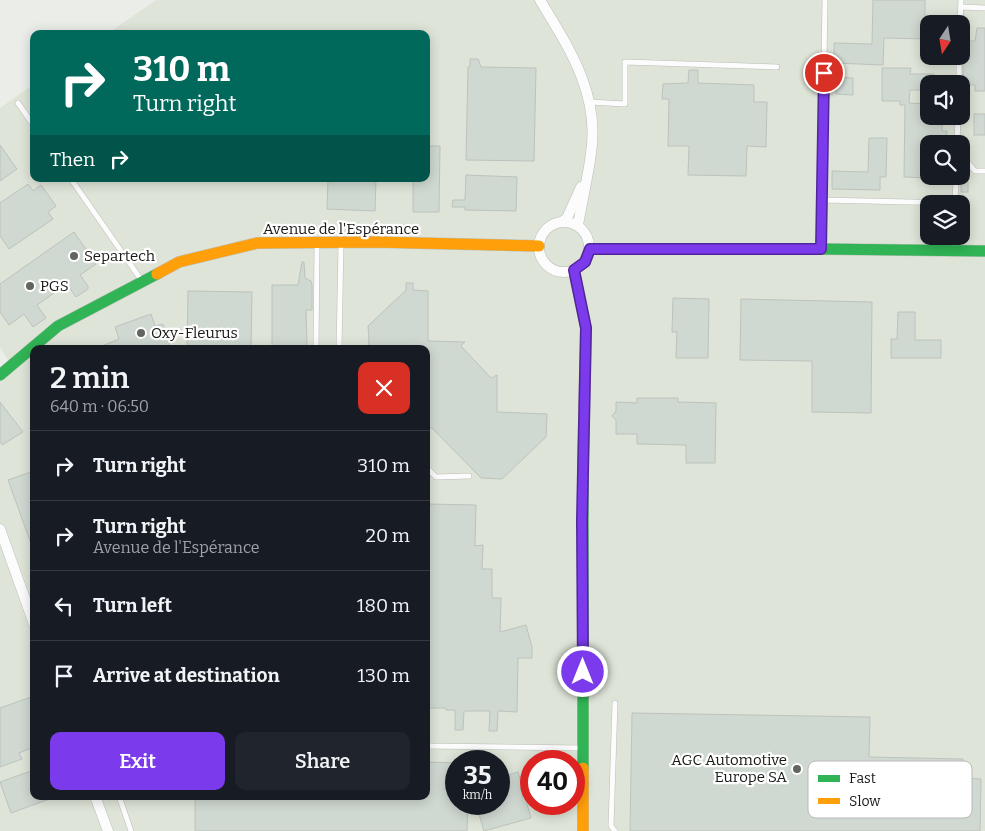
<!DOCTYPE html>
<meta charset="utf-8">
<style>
:root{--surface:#171b24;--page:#20242c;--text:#f1f3f6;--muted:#9ea1a6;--line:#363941;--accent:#7c3aed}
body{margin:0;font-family:Bitter,serif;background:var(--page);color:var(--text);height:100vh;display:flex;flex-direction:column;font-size:19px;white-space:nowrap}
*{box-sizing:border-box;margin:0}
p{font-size:16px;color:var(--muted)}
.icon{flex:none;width:28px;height:28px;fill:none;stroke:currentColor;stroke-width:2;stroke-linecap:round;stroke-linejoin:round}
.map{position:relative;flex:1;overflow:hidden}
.details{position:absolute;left:30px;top:345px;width:400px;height:455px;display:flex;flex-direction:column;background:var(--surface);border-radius:10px;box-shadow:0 2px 12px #0003}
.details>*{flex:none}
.guide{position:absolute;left:30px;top:30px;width:400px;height:152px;border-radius:10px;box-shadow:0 2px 12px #0003;background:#00695c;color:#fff;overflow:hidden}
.needle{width:32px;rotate:192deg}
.buttons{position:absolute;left:920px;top:15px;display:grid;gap:10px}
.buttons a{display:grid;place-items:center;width:50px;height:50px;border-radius:10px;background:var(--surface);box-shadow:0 2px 12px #0003;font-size:25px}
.speed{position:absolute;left:445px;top:750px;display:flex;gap:10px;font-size:25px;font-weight:700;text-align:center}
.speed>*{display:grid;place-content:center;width:65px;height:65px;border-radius:50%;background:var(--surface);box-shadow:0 2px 12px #0003;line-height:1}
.speed small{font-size:12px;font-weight:400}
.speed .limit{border:8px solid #d22;background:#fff;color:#111}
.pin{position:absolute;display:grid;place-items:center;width:42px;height:42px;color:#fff;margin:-21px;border:2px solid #fff;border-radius:50%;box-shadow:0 1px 5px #0007}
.me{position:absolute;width:55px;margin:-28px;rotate:0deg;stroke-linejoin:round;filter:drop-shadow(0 0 4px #0008)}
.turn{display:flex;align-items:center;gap:18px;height:105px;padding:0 20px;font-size:22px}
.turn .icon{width:65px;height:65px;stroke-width:2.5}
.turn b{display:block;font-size:35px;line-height:42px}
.then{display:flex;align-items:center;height:48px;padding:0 20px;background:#0003;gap:10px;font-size:19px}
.round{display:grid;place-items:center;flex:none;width:52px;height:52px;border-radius:10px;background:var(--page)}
.headline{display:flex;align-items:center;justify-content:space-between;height:85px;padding:0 20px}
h1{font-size:30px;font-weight:600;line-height:38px}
.action{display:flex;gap:10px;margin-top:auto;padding:10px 20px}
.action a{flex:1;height:58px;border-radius:10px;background:var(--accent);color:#fff;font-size:20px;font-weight:600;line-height:58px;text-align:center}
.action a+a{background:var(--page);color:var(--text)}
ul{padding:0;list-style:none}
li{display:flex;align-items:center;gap:15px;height:70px;padding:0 20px;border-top:1px solid var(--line)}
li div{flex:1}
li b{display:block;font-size:19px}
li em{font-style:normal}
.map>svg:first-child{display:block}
.built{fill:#dee4d7;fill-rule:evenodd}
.building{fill:#cfd8d1;stroke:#bec2be}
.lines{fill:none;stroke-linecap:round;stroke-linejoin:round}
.lane-casing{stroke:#bcbeb9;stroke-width:6}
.street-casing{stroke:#bcbeb9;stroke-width:11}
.fast-casing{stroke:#bcbeb9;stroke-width:12}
.slow-casing{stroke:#bcbeb9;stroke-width:12}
.lane{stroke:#fcfcfc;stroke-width:5}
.street{stroke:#fcfcfc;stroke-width:10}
.fast{stroke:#30b455;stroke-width:11}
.slow{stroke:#ff9f0a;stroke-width:11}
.route-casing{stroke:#51269a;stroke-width:12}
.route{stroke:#7c3aed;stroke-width:9}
.poi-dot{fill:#62645f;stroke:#fff;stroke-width:2}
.labels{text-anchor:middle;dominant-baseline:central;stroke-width:4.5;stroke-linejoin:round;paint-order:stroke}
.street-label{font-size:15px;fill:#181915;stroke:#fff}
.poi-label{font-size:15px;fill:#181915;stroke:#fff;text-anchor:start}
.key{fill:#fff;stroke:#babab9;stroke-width:1}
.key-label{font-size:14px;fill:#181915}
</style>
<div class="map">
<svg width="985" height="831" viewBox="0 0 985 831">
<rect width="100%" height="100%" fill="#ebeee8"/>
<path class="built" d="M156 0H985V831H0V372L8 360 0 347V108L34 84V179H426V34H107ZM929 24H961V56H929ZM929 84H961V116H929ZM929 144H961V176H929ZM929 204H961V236H929ZM34 349H426V796H34ZM456 761H499V804H456ZM531 761H574V804H531Z"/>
<g class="building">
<path d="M873 0H925V17H944V24H929V39L884 38 883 65 834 63V43L872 44Z"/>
<path d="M977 28H985V91H975V85H963V41H975Z"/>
<path d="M470 59H478L481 67 536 68 534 161 466 160 468 67H470Z"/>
<path d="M882 68H911L910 74H934L933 84H929V90H910L909 103 928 104 929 116H943L942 131H947L946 144H929V178L904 177 905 105H900V101H882Z"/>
<path d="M689 70H698V83L754 85V102H767L766 147 747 146 746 176 688 175 689 146H668L669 99H662L663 84 688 83Z"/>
<path d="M836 77 853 78V95L836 94Z"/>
<rect x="974" y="114" width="11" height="21"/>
<path d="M869 138H887L886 177H880V190L832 189V171L868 172Z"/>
<path d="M0 145 17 169 0 181Z"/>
<path d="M426 146H440L439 212H413V179H426Z"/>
<path d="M466 175 517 177 516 211 465 210V207H452L453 200H465Z"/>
<path d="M328 179H376L375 211 327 209Z"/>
<rect x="961" y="179" width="7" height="13"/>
<path d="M28 184 33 191 41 185 56 206 48 212 53 219 9 249 0 236V203Z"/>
<path d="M74 232 96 264 80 275 88 286V289L76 297 67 284 37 305 46 318 33 327 24 314 9 325 0 312V284Z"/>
<path d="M302 262H304L305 278 311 281 312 285V310H306L307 349H272V285H298Z"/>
<path d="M406 283H413V290L428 291V341L465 342 461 346 491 378 497 375V412L547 414 546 437 502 479 481 478 432 428 426 427V349H368L369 342 368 341 369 339 368 326 406 290Z"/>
<path d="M188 291 252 292 251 349 187 348Z"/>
<path d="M673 298 709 299 708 358H676L677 332H672Z"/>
<path d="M741 299 872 302 871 413 812 412V361L740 360Z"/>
<path d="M898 312H915V340H941V358H891V339H897Z"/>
<path d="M151 314 155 326 163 324 171 349H95L119 339 115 327Z"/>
<path d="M637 398H678V402L716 403 715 463H686V445L637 444V434H616V420L612 416 616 411V402L637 403Z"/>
<path d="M0 402 23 432 2 445 0 441Z"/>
<path d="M34 471V549H33L8 480Z"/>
<path d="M426 504 476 505 475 546 483 545 482 569H492V598H501L500 632 526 625 532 647V658H518L517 712 498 711 497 731H489L490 711H464L463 730H455V710H446V708H426Z"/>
<path d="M34 696V747L19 753 22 759 0 767V708Z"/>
<path d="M632 713 870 717 869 757 963 759 962 778 981 779 980 831H630Z"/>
<path d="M426 762 456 763V804H468L467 831H195V796H426Z"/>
<path d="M34 770V796L55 797 11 813 0 782Z"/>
<path d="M518 772 531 818 484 831 476 804H499V778Z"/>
</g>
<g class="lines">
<defs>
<g id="lane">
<path d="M961 7 985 8"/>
<path d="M960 24 961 0"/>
<path d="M959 84V56"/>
<path d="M590 102 625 104V62L777 67"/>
<path d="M18 103 34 126"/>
<path d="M957 144 958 116"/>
<path d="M961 154 975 171H985"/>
<path d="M71 179 142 281"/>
<path d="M822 200 955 203"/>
<path d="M955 204 956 176"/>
<path d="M821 247 825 0"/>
<path d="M954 248V236"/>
<path d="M316 349 317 244"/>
<path d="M339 349 341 244"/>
<path d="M426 467 436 477 469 476"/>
<path d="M615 703 611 826 615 831"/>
<path d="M426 746 581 748"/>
<path d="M119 796 131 831"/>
</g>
<g id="street">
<path d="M540 0C569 48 600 94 591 153 588 177 582 201 578 225"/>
<path d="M563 221 567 218 581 187"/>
<circle cx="564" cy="247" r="25"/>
<path d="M0 529 34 624"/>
<path d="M95 796 108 831"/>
</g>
<g id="fast">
<path d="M821 249 985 251"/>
<path d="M0 375 58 326 157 274"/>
<path d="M583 768V469"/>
</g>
<g id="slow">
<path d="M590 249H821"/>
<path d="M574 270 586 328 583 469"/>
<path d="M157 274 179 262 257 243 375 242 539 246"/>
<path d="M583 768V831"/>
</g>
</defs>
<use href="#lane" class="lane-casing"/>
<use href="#street" class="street-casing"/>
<use href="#fast" class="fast-casing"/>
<use href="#slow" class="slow-casing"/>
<use href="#lane" class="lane"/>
<use href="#street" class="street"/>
<use href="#fast" class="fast"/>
<use href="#slow" class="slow"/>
</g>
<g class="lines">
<defs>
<path id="route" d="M583 672 582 520 586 328 574 270 585 262 590 249H821L824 73"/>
</defs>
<use href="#route" class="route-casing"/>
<use href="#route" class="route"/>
</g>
<g class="poi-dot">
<circle cx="74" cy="256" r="5"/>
<circle cx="30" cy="286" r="5"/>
<circle cx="141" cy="333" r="5"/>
<circle cx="797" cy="769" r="5"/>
</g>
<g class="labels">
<g class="street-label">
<text x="341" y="229">Avenue de l'Espérance</text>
</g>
<g class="poi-label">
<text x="84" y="256">Separtech</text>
<text x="40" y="286">PGS</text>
<text x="151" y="333">Oxy-Fleurus</text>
<text x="787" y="760" text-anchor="end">AGC Automotive<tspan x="787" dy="17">Europe SA</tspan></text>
</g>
</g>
<rect x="808" y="761" width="164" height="57" rx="8" class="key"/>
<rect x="818" y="775" width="22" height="7" fill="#30b455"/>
<rect x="818" y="798" width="22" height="6" fill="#ff9f0a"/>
<g class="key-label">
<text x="849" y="783">Fast</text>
<text x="849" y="806">Slow</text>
</g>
</svg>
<div class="buttons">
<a><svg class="needle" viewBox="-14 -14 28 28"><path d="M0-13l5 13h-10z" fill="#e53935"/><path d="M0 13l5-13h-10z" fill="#9ea1a6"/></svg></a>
<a><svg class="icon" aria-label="sound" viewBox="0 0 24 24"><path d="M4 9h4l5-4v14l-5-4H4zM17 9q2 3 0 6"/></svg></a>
<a><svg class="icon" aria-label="search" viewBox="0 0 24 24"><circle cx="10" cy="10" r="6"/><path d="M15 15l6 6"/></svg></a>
<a><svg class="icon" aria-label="layers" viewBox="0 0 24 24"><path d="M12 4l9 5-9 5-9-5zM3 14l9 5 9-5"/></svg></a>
</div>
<div class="speed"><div>35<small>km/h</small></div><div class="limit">40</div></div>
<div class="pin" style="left:824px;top:73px;background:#d93025"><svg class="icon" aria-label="arrive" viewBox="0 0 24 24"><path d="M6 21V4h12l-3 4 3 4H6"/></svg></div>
<svg class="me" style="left:583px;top:672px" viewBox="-20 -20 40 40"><circle r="17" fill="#7c3aed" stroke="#fff" stroke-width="3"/><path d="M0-11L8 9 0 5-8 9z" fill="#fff"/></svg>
<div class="guide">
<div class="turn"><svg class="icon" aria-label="right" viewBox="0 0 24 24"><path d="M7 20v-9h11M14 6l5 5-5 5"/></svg><div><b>310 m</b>Turn right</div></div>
<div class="then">Then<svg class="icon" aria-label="right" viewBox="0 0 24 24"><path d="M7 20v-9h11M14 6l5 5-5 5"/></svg></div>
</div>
<section class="details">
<div class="headline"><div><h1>2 min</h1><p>640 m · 06:50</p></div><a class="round" style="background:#d93025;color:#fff"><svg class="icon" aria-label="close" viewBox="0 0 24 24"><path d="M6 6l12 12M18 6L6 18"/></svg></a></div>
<ul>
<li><svg class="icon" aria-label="right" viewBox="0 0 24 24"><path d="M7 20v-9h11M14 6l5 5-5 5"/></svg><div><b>Turn right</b></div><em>310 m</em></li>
<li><svg class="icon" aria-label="right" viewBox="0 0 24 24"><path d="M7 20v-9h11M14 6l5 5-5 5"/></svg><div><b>Turn right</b><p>Avenue de l'Espérance</p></div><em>20 m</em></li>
<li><svg class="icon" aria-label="left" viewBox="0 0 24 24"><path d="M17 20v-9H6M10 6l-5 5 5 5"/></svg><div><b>Turn left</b></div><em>180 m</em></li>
<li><svg class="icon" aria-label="arrive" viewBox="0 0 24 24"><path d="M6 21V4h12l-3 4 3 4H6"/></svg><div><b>Arrive at destination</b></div><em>130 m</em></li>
</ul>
<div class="action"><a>Exit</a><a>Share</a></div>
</section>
</div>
